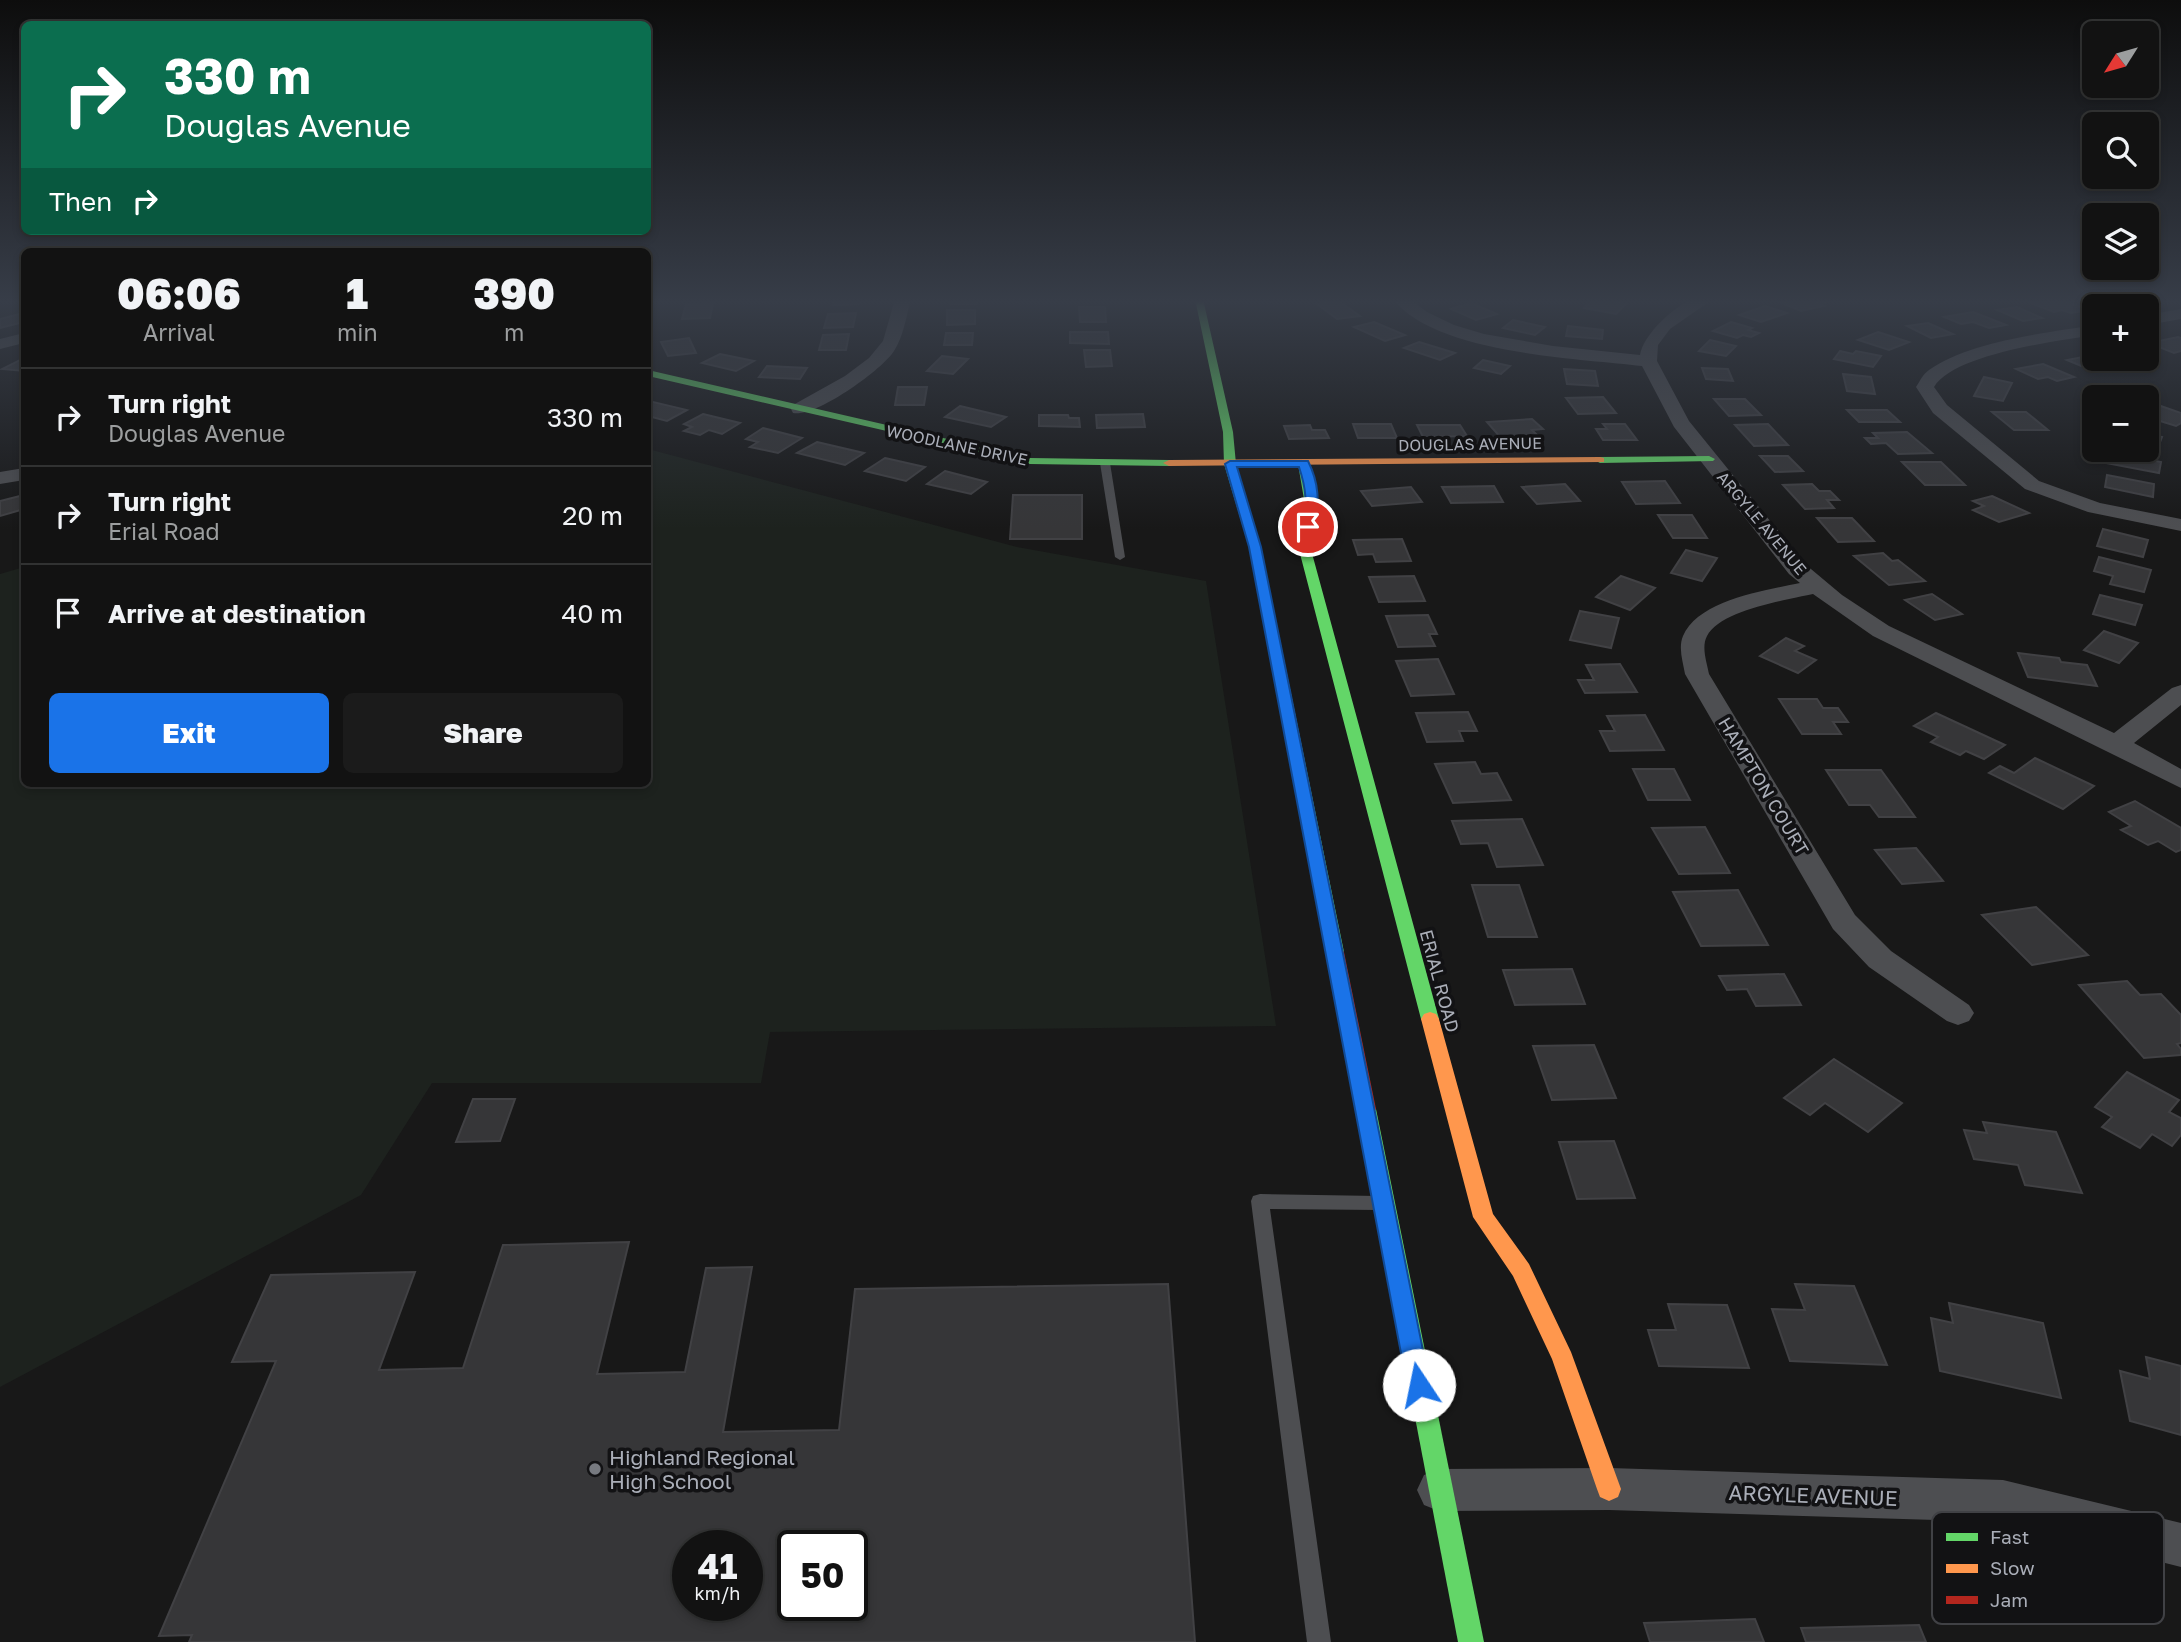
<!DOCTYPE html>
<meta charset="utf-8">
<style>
:root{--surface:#121212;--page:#1b1b1b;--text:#f1f3f6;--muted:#9c9e9f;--line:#313232;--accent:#1a73e8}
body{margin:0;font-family:"Golos Text",sans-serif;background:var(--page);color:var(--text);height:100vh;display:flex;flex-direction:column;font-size:26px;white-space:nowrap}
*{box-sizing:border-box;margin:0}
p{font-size:23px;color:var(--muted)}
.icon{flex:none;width:38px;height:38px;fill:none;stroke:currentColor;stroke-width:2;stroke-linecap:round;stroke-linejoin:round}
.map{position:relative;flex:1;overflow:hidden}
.drawer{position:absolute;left:21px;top:248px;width:630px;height:539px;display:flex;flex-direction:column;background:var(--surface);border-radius:10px;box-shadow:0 4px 10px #0003,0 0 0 2px var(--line)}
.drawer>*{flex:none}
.top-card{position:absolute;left:21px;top:21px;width:630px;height:214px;border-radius:10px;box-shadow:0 4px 10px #0003,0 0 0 2px var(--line);background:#0b6e4f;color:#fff;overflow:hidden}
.needle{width:46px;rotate:233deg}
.tools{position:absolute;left:2082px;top:21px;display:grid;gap:14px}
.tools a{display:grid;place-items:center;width:77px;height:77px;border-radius:10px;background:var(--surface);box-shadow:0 4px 10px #0003,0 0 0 2px var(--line);font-size:35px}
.speed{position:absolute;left:672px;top:1530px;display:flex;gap:14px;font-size:35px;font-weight:700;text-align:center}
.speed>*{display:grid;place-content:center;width:91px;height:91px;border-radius:50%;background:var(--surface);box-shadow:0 4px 10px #0003,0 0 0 2px var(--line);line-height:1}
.speed small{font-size:18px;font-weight:400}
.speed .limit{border:4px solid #111;border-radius:10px;background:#fff;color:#111}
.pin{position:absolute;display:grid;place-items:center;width:60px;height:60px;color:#fff;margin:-30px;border:4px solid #fff;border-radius:50%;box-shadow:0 2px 7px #0007}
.me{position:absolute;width:77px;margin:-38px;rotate:349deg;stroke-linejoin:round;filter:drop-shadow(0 0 5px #0008)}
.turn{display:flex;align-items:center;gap:24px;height:147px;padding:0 28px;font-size:32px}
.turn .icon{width:91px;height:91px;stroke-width:2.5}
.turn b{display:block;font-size:49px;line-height:60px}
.then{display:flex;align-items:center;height:66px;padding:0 28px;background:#0003;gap:14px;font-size:26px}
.eta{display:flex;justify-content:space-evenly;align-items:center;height:119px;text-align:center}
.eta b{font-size:42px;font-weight:800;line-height:49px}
.primary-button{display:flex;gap:14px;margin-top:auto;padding:14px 28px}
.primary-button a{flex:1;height:80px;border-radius:10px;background:var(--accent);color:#fff;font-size:28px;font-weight:800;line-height:80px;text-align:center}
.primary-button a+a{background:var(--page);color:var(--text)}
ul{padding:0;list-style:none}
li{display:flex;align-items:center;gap:21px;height:98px;padding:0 28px;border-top:2px solid var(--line)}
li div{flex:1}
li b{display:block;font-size:26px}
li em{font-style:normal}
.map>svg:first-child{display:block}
.green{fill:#1d221e}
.building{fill:#363638;stroke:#414144;stroke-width:2;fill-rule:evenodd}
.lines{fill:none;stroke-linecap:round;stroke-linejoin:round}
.lane{fill:#4d4e51;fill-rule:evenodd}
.street{fill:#4d4e51;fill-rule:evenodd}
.fast{fill:#63d668;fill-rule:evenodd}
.slow{fill:#ff974d;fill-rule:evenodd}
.jam{fill:#b3261e;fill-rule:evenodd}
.route{fill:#1a73e8;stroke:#114b97;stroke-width:2}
.poi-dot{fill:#777a80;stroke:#121214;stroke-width:2.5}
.labels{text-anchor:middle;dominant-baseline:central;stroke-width:7;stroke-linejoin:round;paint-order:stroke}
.far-street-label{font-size:16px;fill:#aaaeb8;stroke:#121214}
.street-label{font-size:18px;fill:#aaaeb8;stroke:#121214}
.near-poi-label{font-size:21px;fill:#aaaeb8;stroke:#121214;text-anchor:start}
.near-street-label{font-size:21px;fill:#aaaeb8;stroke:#121214}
.key{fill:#121214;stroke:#404145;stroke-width:2}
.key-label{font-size:19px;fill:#aaaeb8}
</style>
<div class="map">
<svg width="2181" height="1642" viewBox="0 0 2181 1642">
<rect width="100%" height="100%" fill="#181818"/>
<path class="green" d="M648 449 1017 547 1206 581 1276 1026 770 1032 761 1083H432L361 1195 0 1387V574L24 567V784H648Z"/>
<g class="building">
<path d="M835 299H861L859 304 833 305Z"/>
<path d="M952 299H978L977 304H951Z"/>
<path d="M1593 299H1600L1626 304 1616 314 1584 308Z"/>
<path d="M1783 299H1819L1826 302 1818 303 1824 306 1801 311 1782 303 1790 302Z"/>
<path d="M2044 299 2054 301 2063 300 2089 310 2071 313 2062 310 2054 312 2028 302Z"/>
<path d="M2087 299H2123L2129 301 2106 306Z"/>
<path d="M1339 301 1360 316 1337 319 1317 304Z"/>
<path d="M713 303 710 318 682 319 686 304Z"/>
<path d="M1471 303 1497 314 1476 320 1451 309Z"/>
<path d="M1765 306 1787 313 1761 322 1739 315Z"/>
<path d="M1079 307H1105L1106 322H1080Z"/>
<path d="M2017 307 2042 318 2023 321 1997 310Z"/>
<path d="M947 310H975V324L947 325Z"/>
<path d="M1973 312 2006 325 1989 328 1973 322 1961 324 1944 317Z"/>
<path d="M856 313 853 327 824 328 828 314Z"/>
<path d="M19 314 24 317V322L0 328V319Z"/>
<path d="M1513 320 1545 327 1535 335 1503 328Z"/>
<path d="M1374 322 1405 335 1385 341 1354 327Z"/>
<path d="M1731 322 1752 328 1748 330 1759 333 1751 337 1743 335 1737 338 1713 331Z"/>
<path d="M1928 323 1953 334 1931 338 1907 326Z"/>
<path d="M1568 326 1603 330 1602 339 1566 336Z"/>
<path d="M1070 332H1108L1109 344 1070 343Z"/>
<path d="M1878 332 1909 342 1889 350 1858 340Z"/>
<path d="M946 333H973L972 345H944Z"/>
<path d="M849 334 846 350H819L823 335Z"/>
<path d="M2178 337 2181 338V351L2174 353 2149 343Z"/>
<path d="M689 338 696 353 668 356 661 342Z"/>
<path d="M1710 340 1736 346 1726 356 1699 351Z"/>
<path d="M1419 342 1455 353 1440 360 1404 348Z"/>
<path d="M1084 350H1110L1112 366 1086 367Z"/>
<path d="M1840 351 1853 354 1856 351 1881 356 1873 367 1834 359Z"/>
<path d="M720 354 754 361 736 371 702 363Z"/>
<path d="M942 356 968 359 953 374 927 371Z"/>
<path d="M2088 356 2095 359 2112 365 2091 370 2067 360Z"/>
<path d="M24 358V371L2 369Z"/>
<path d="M1483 360 1510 366 1501 374 1474 368Z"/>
<path d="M2043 364 2074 377 2057 381 2048 377 2038 379 2016 369Z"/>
<path d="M767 366 807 368 800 379 759 377Z"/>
<path d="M1702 368 1728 369 1733 381 1706 379Z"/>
<path d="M1564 369 1595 371 1598 386 1567 384Z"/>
<path d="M1843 374 1871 377 1875 394 1847 391Z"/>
<path d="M1984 377 2012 383 2003 401 1974 396Z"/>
<path d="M898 387H927L924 405H895Z"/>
<path d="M1603 397 1616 413 1578 414 1566 398Z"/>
<path d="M1714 399H1745L1761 415 1729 416Z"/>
<path d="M648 402 649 401 687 410 667 421 648 416Z"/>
<path d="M2158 405 2181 413V423L2176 426 2147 417V411Z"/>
<path d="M960 406 1006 417 991 427 945 417Z"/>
<path d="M1847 410H1887L1900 422H1859Z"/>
<path d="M1992 412H2026L2048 430H2014Z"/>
<path d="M703 414 740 423 722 434 709 430 700 435 684 431 692 427 684 424Z"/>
<path d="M1143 414 1145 427 1097 428 1096 415Z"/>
<path d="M1039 415H1068L1069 418H1079L1080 427 1039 426Z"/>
<path d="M1532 419 1543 429 1532 430 1537 435 1501 438 1487 422Z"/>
<path d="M1353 424H1391L1397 438H1358Z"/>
<path d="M1603 424H1625L1637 440H1603L1596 429H1607Z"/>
<path d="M1768 424 1788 445 1754 446 1735 425Z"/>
<path d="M1310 425 1312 430H1325L1329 438 1289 439 1284 426Z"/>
<path d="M1417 425H1460L1467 436 1423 437Z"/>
<path d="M763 428 802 438 778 453 750 447 758 442 746 439Z"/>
<path d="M1907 432 1932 453 1898 454 1886 443 1871 444 1865 438H1878L1873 433Z"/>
<path d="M2147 434 2162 437 2158 447 2147 445Z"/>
<path d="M817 442 864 453 845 465 797 453Z"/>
<path d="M2109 452 2161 462 2159 473 2106 463Z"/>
<path d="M1760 456H1788L1803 471 1775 472Z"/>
<path d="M885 458 925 467 906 481 865 471Z"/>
<path d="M1902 462H1941L1965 485H1925Z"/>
<path d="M945 471 987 482 971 494 927 484Z"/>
<path d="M2107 475 2154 484 2153 497 2105 487Z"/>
<path d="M1665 481 1680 503 1636 504 1622 482Z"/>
<path d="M1565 484 1580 501 1537 504 1522 487Z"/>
<path d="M1812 484 1819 491H1830L1839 500H1827L1834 508 1805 509 1783 485Z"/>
<path d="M1494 486 1503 502 1451 503 1442 487Z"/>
<path d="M1411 487 1422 502 1372 506 1361 491Z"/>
<path d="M1013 495H1082V539H1010Z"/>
<path d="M20 496 24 509 0 516V501Z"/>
<path d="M1992 496 2029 513 1999 522 1973 510 1984 506 1973 501Z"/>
<path d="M1658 515H1692L1707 538H1673Z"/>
<path d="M1817 518H1852L1874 541 1838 542Z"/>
<path d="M2103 529 2148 540 2143 557 2097 546Z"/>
<path d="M1402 539 1411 561 1376 562 1373 554 1358 555 1353 540Z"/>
<path d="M1686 550 1717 558 1702 581 1671 573Z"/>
<path d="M1883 553 1892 561 1898 560 1925 581 1889 585 1854 556Z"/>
<path d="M2099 557 2151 570 2144 592 2110 584 2113 576 2094 571Z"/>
<path d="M1414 576 1425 601 1379 602 1369 577Z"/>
<path d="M1621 576 1655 588 1630 610 1596 597Z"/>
<path d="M1932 594 1962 614 1935 620 1905 600Z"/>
<path d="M2100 595 2142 605 2135 625 2093 614Z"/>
<path d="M1580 611 1619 618 1611 648 1570 640Z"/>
<path d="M1428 615 1437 634H1429L1435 646 1398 647 1386 616Z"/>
<path d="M2104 631 2138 643 2119 663 2084 650Z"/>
<path d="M1786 638 1804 646 1795 651 1816 660 1798 673 1760 656Z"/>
<path d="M2018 653 2059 658 2061 662 2087 665 2097 686 2028 677Z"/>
<path d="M1438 659 1454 694 1411 696 1396 661Z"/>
<path d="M1620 664 1637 692 1585 693 1578 680H1594L1586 665Z"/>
<path d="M1779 699H1817L1823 708H1838L1848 722H1833L1841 734H1802Z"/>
<path d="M1468 712 1477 731H1459L1463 741 1427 742 1416 713Z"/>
<path d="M1936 713 2005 745 1984 759 1966 751 1960 755 1931 742 1938 737 1914 726Z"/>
<path d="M1645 715 1664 750 1610 751 1600 731H1615L1607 716Z"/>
<path d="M2035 758 2094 786 2063 809 1989 773 2000 766 2014 773Z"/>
<path d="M1475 762 1481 774 1497 773 1511 800 1453 803 1435 764Z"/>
<path d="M1633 769H1674L1690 800H1648Z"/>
<path d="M1826 770H1881L1915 817H1879L1870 805H1849Z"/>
<path d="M2135 801 2181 828V850L2176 852 2158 841 2148 845 2121 830 2131 826 2109 812Z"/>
<path d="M1522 819 1543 865 1497 867 1488 843 1461 844 1452 821Z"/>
<path d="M1705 827 1730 873 1679 874 1652 828Z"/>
<path d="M1916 848 1943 881 1902 884 1875 850Z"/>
<path d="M1472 885H1519L1537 937H1488Z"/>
<path d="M1738 890 1768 945 1701 946 1673 892Z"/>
<path d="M2036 907 2088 955 2032 965 1982 915Z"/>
<path d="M1572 969 1585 1004 1515 1005 1503 970Z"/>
<path d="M1784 974 1801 1005 1756 1006 1747 989 1727 990 1719 976Z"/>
<path d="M2127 981 2140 995 2161 994 2181 1015V1043L2177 1044 2181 1049V1055L2144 1058 2079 985Z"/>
<path d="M1594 1045 1616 1098 1552 1100 1533 1046Z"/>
<path d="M1834 1059 1902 1103 1868 1132 1825 1103 1810 1115 1784 1098Z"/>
<path d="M2127 1072 2179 1100 2169 1112 2181 1118V1135L2172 1146 2152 1134 2140 1148 2102 1127 2112 1117 2095 1107Z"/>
<path d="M473 1099H515L500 1141 456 1142Z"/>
<path d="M1983 1122 2056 1132 2082 1193 2025 1185 2018 1165 1974 1159 1964 1130 1987 1133Z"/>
<path d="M1614 1141 1635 1198 1577 1199 1559 1142Z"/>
<path d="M629 1242 597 1374 685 1372 706 1268 752 1267 723 1432 839 1430 855 1289 1168 1284 1195 1642H189L192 1635 159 1636 276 1361 232 1362 271 1275 415 1272 379 1370 463 1368 503 1245ZM688 1545H747V1605H688ZM793 1545H852V1605H793Z"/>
<path d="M1795 1284 1854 1286 1887 1365 1790 1361 1772 1309 1805 1310Z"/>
<path d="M1949 1303 2043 1323 2061 1398 1940 1371 1931 1318 1953 1323Z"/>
<path d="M1668 1304 1727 1305 1749 1368 1659 1366 1648 1330H1676Z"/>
<path d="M2146 1357 2181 1366V1435L2130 1421 2120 1371 2150 1379Z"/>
<path d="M1755 1619 1764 1642H1650L1644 1623Z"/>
<path d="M1919 1625 1926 1642H1806L1801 1628Z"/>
</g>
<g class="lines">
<g class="lane">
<path d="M1105 460 1110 463 1125 557 1120 560 1115 557 1100 463Z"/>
<path d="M1260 1194 1378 1196 1385 1198 1387 1203 1385 1208 1378 1210 1270 1209 1331 1642H1307L1251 1201 1253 1196Z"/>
</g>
<g class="street">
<path d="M895 299H911C906 317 904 335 894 351 882 370 815 418 793 413L791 409 793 405 845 376 869 358 883 341Z"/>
<path d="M1393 299H1410L1427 312 1454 325 1484 334 1553 346 1640 355C1643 335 1675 304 1695 299 1700 298 1708 299 1713 299L1670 329 1658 345 1657 361 1689 421 1805 564 1842 595 1889 626 2114 733 2172 688 2181 685V705L2134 743 2181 769V788L1873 636 1813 594C1786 600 1720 610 1707 636 1701 647 1707 663 1709 674L1855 915 1891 951 1969 1005 1974 1013 1969 1021 1958 1025 1947 1021 1869 967 1833 929 1685 674C1683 662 1678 648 1683 636 1698 600 1766 590 1800 583L1789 574 1674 427 1642 366C1576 358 1436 354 1393 299Z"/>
<path d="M2181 309V319L2147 325V315Z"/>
<path d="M2095 325V335C2057 341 1954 354 1934 387L1947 405 2039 481 2100 503 2181 519V531L2088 512 2025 489 1933 413 1916 387C1920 381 1923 374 1929 370 1970 341 2045 333 2095 325Z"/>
<path d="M24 333V343L0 349V339Z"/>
<path d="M24 468V480L0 484V472Z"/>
<path d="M1609 1468 2003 1480 2181 1523V1567L2003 1522 1609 1510 1439 1511 1424 1505 1417 1490 1424 1475 1439 1469Z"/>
</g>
<g class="fast">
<path d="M1195 299H1203L1233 432 1236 464 1261 547 1344 952 1341 956H1329L1326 952 1249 547 1224 464 1223 432Z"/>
<path d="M648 370 1030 458 1169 460 1175 463 1169 466 1030 464 648 376Z"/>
<path d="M1709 456 1715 459 1713 461 1600 463 1594 460 1600 457Z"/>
<path d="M1304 461 1310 464 1317 505 1310 546 1439 1019 1436 1024H1424L1421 1019 1298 546 1305 505 1298 464Z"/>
<path d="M1366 1102 1373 1104 1376 1109 1484 1642H1458L1356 1109 1359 1104Z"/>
</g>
<g class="slow">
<path d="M1600 457 1604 458V462L1169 466 1163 463 1169 460Z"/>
<path d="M1430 1012 1436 1014 1439 1019 1493 1214 1529 1264 1571 1352 1621 1489 1618 1497 1609 1501 1600 1497 1597 1489 1552 1359 1513 1276 1473 1217 1421 1019 1424 1014Z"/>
</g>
<path class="jam" d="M1335 946 1341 948 1344 952 1376 1109 1373 1114 1366 1116 1359 1114 1356 1109 1326 952 1329 948Z"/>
</g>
<linearGradient id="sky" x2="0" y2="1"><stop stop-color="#0d0d0d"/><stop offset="0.57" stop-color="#373d48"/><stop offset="1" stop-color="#373d48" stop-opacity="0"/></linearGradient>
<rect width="2181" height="529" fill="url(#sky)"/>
<path class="route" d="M1308 461C1319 483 1320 503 1314 527L1308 530 1302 527C1308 505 1306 488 1299 467H1237L1261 547 1430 1385 1427 1393 1419 1396 1410 1393 1407 1385 1249 547 1225 464 1230 461Z"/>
<circle class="poi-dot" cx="595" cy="1469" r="7"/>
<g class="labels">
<g class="far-street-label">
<text transform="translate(1470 444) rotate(-1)">DOUGLAS AVENUE</text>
<text transform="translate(957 445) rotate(12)">WOODLANE DRIVE</text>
<text transform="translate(1762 523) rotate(50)">ARGYLE AVENUE</text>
</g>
<g class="street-label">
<text transform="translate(1764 786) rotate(59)">HAMPTON COURT</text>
<text transform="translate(1440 981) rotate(75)">ERIAL ROAD</text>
</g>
<g class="near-poi-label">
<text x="609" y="1457">Highland Regional<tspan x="609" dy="24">High School</tspan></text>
</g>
<g class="near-street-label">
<text transform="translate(1813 1495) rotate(2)">ARGYLE AVENUE</text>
</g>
</g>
<rect x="1932" y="1512" width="232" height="112" rx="10" class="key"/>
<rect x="1946" y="1533" width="32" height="8" fill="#63d668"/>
<rect x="1946" y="1564" width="32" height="9" fill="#ff974d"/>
<rect x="1946" y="1596" width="32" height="8" fill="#b3261e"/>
<g class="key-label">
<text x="1990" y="1544">Fast</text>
<text x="1990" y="1575">Slow</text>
<text x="1990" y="1607">Jam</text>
</g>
</svg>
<div class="tools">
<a><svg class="needle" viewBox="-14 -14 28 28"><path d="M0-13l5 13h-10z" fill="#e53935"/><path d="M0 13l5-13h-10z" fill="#9c9e9f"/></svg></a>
<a><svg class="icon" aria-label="search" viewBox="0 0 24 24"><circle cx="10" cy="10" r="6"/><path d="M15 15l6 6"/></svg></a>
<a><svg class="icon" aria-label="layers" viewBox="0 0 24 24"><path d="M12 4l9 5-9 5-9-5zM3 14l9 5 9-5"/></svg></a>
<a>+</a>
<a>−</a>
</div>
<div class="speed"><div>41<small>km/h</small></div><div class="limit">50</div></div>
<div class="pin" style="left:1308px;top:527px;background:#d93025"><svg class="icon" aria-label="arrive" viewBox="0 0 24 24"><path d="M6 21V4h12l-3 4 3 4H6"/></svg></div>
<svg class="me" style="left:1419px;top:1385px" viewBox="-20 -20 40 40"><circle r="19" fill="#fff"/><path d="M0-13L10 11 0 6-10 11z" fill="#1a73e8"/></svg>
<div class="top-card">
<div class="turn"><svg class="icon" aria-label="right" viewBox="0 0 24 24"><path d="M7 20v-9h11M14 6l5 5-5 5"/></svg><div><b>330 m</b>Douglas Avenue</div></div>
<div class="then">Then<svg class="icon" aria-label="right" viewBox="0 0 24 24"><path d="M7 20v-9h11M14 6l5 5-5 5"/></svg></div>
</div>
<section class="drawer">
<div class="eta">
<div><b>06:06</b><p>Arrival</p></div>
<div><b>1</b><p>min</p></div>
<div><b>390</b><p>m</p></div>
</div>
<ul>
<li><svg class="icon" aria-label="right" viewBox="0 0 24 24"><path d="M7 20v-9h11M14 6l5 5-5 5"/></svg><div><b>Turn right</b><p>Douglas Avenue</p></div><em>330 m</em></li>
<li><svg class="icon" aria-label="right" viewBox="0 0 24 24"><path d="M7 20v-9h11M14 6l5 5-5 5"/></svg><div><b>Turn right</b><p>Erial Road</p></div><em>20 m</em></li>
<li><svg class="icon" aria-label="arrive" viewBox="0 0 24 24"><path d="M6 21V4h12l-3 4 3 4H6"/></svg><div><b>Arrive at destination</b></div><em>40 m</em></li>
</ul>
<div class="primary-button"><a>Exit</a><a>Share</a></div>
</section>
</div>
